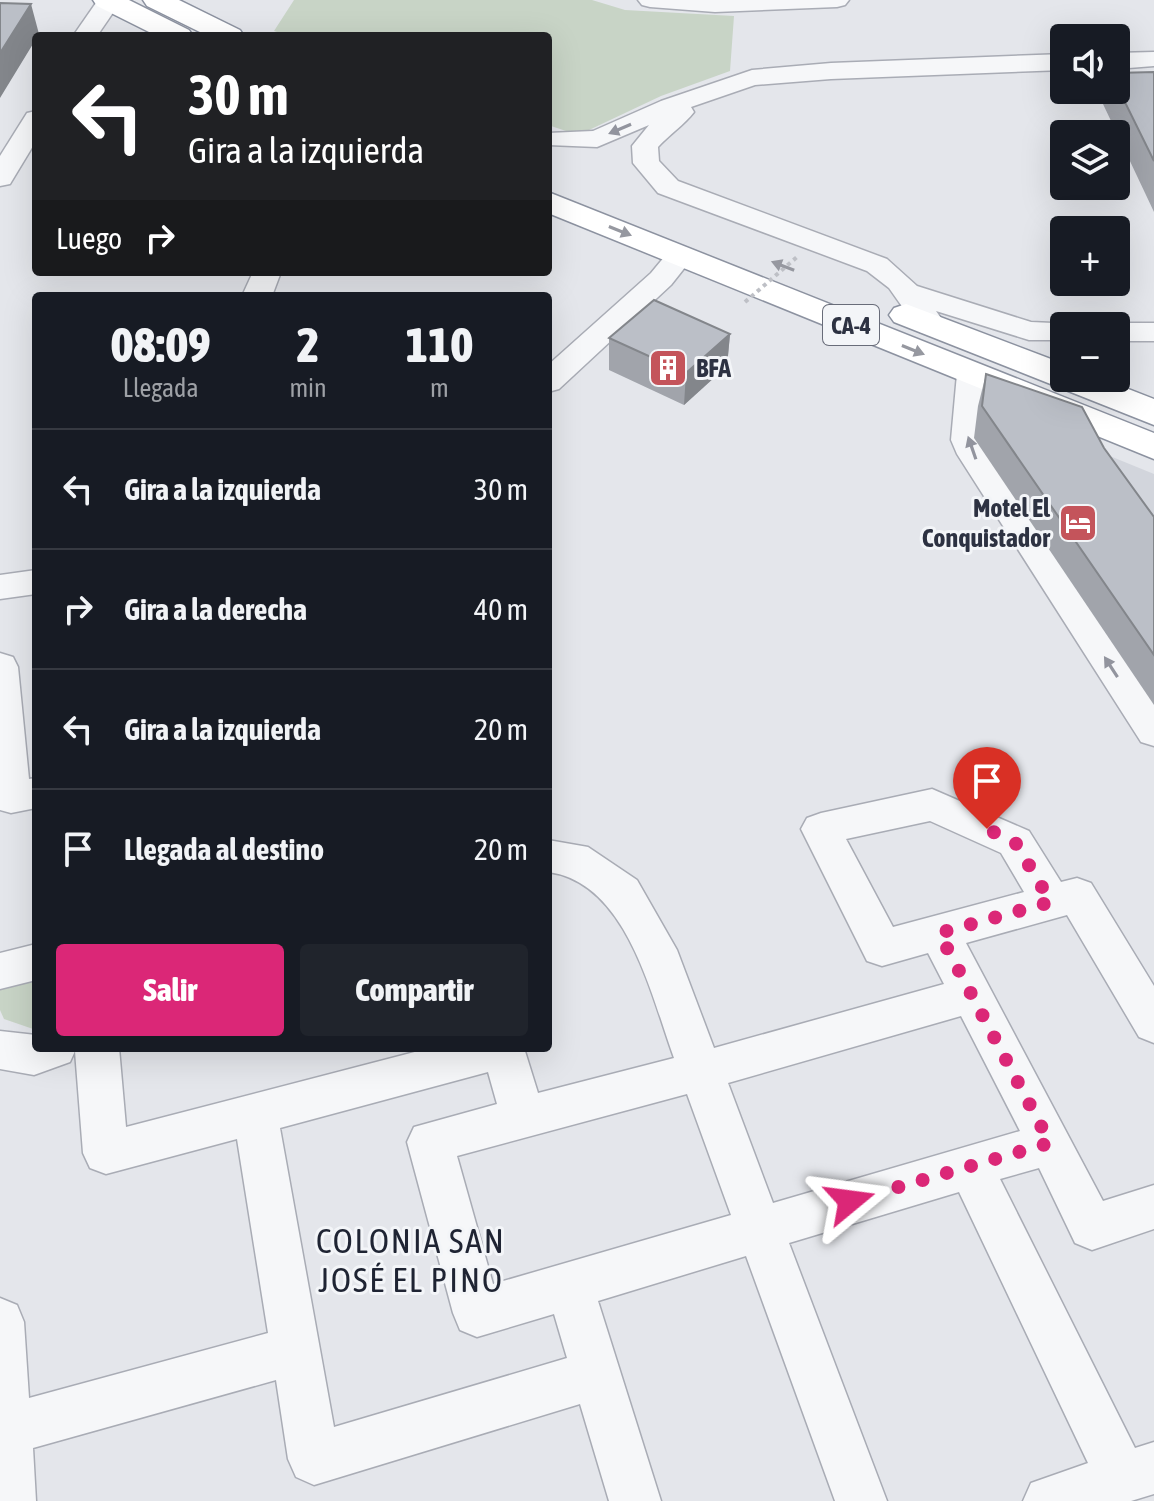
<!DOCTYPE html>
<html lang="es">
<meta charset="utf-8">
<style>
:root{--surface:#171b24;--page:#20242c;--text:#f1f3f6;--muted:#9ea1a6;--line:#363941;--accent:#db2777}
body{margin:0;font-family:"Asap Condensed",sans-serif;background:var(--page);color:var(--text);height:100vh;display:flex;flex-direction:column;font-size:30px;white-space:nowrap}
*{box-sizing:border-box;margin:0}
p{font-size:26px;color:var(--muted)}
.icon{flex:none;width:44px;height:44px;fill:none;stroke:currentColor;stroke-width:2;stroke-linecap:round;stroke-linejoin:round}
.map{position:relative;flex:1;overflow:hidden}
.details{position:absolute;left:32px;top:292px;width:520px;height:760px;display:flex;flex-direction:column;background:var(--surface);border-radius:8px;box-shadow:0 8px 32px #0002}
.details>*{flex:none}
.banner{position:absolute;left:32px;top:32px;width:520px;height:244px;border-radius:8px;box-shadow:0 8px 32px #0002;background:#202124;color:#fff;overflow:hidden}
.fabs{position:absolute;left:1050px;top:24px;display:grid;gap:16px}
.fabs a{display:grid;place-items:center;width:80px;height:80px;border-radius:8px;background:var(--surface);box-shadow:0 8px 32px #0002;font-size:40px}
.pin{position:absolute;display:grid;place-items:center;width:68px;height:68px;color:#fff;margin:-82px -34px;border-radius:50% 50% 50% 0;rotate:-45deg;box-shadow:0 0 8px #0007}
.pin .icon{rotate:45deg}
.me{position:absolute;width:88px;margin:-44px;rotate:74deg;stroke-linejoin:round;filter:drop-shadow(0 0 6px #0008)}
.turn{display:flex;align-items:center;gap:28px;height:168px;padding:0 24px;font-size:36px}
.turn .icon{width:104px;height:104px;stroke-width:2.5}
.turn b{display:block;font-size:56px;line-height:68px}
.then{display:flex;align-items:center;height:76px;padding:0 24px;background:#0003;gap:16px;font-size:30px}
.eta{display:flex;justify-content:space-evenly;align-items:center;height:136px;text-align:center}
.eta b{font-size:48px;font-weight:800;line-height:56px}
.button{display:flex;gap:16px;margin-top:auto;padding:16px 24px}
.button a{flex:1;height:92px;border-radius:8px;background:var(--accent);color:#fff;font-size:32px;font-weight:800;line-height:92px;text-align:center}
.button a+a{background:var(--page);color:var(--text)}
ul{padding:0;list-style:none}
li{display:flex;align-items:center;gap:24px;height:120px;padding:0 24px;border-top:2px solid var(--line)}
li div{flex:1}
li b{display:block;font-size:30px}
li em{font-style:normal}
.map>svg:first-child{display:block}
.built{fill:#d2d5dc}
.green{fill:#c8d4c6}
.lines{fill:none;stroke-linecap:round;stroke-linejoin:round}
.minor-casing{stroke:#a9acb5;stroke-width:3}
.highway-casing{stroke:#8c92a0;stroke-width:3}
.minor{fill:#f6f7f9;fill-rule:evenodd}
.highway{fill:#fff;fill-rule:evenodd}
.path-bridge{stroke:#bec0c6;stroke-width:4;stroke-dasharray:4 4;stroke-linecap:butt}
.wall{fill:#a1a4ab}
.shaded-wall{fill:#83868b}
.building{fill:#bbbfc7;stroke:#83868b;stroke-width:2}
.oneway{fill:#92949e}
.oneway2{fill:#9698a0}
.route{stroke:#db2777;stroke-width:14;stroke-dasharray:0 25.2}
.labels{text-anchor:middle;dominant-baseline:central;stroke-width:6;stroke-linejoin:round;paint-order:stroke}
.shield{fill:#f3f5f8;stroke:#686c79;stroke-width:2}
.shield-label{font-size:24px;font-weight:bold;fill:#2d3242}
.poi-label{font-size:26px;font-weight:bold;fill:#2d3242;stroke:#f3f5f8;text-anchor:start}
.near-neighbourhood-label{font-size:34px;letter-spacing:2px;fill:#1f2433;stroke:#f3f5f8}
</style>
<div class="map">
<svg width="1154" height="1501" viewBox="0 0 1154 1501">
<rect width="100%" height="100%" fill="#e4e6eb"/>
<path class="built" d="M1100 452 1154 474V526Z"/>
<g class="green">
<path d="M294 0H592L625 10 734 16 730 71 661 96 589 130 572 133 548 125V36H289L274 31Z"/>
<path d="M36 979V1030L4 1019 0 1010V987Z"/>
</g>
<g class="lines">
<defs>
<g id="minor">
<path d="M98 0 121 1 97 36H73Z"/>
<path d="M638 0H849L845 5 837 7 715 12 650 7 642 5Z"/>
<path d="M1154 52V66L1116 69V53Z"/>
<path d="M1064 54V70L831 79 755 85 691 107 694 112C685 124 669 135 658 147L659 161 678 181 887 259 917 286 1031 322 1075 324 1064 326V340H1029L936 311 946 325 942 332 931 334 920 332 889 288 867 271 658 193 633 163 632 146 649 125 597 147 548 145V133L593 131 661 101 752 70 831 63Z"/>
<path d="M1064 84V90H1084L1087 95 1083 100H1065L1058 90Z"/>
<path d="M36 111V141L10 184 0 186V156L27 113Z"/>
<path d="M680 247 690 250 694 256 671 285 559 389 548 392V365L651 273 670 250Z"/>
<path d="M253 272H281L272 296H242Z"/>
<path d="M1116 323H1154V341H1116V326H1105Z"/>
<path d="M972 364 983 367 987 374 983 440 989 453 1154 702V746L1141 742 957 454 951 440 957 374 961 367Z"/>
<path d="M36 570V594L0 599V575Z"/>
<path d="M0 653 13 657 18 667 29 779 36 778V808L11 813 0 810Z"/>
<path d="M932 789 1029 831 1061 882 1077 878 1091 883 1154 986V1043L1139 1037 1067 915 966 943 1103 1201 1154 1185V1229L1092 1250 1075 1243 1039 1168 1000 1179 1135 1448 1154 1442V1494L1131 1501H1023L1031 1483 1088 1463 959 1192 789 1243 887 1501H835L746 1256 598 1301 661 1501H609L580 1404 314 1485 296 1477 288 1459 276 1380 33 1448 36 1501H0V1298L17 1305 24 1322 29 1398 268 1333 237 1139 106 1174 90 1168 83 1153 75 1051 70 1062 34 1075 0 1069V1031L36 1035V1048H119L126 1127 430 1048H524L538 1093 674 1058C651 995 627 882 548 872V840L588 847 637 880 677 950 714 1048 944 984 928 953 882 966 867 961 801 829 807 818 821 813ZM930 821 1001 853 1024 892 893 927 846 839ZM961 1016 1020 1131 773 1203 728 1083ZM488 1072 497 1104 414 1127 407 1142 453 1313 460 1330 477 1337 554 1314 567 1358 334 1427 280 1128ZM687 1094 731 1215 493 1284 457 1156Z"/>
<path d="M36 944V980L0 989V953Z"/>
</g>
<g id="highway">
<path d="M93 0H129L189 30 193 36H157L97 6Z"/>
<path d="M143 0H179L240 30 244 36H208L147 6Z"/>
<path d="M548 192 1154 433V459L548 213Z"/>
<path d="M906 304 1064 364V378H1100L1154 399V425L894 322 889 315 894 308Z"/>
</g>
</defs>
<use href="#minor" class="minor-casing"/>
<use href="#highway" class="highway-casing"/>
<use href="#minor" class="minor"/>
<use href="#highway" class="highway"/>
<path class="path-bridge" d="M745 302 797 257"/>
</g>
<g class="wall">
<path d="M1154 72V212L1103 104 1106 90H1116V73Z"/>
<path d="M730 334 727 366 684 405 609 370V338Z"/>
<path d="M986 374 1104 448 1154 517V705L974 438 978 406Z"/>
</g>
<g class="shaded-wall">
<path d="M31 4 39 34 36 36V39L0 98V53Z"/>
<path d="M730 334 727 366 684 405 686 373Z"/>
</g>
<g class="building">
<path d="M0 3 31 4 0 53Z"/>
<path d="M1154 72V161L1116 84V73Z"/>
<path d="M654 300 730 334 686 373 609 338Z"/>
<path d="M986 374 1082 407 1104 448 1154 517V655L982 406Z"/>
</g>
<defs><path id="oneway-solid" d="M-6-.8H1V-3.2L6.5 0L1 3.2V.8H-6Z" transform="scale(2)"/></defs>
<g class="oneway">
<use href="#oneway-solid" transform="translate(620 129) rotate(157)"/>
<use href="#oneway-solid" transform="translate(972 448) rotate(-109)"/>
<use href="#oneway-solid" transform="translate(1111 667) rotate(-123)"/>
</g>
<g class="oneway2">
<use href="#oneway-solid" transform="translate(620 231) rotate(22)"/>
<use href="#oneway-solid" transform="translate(783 266) rotate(-159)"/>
<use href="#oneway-solid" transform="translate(913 350) rotate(22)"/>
</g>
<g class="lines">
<path class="route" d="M850 1201 1050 1143 939 933 1051 902 1015 842 987 829"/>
</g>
<defs>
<symbol id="building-square" viewBox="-11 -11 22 22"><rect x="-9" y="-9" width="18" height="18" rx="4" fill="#c4545b" stroke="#f3f5f8"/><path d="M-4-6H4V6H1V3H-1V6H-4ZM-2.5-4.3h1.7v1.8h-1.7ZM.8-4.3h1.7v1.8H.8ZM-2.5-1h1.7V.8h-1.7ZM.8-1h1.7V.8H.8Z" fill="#fff"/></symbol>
<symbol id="hotel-square" viewBox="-11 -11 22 22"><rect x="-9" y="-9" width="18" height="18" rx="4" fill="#c4545b" stroke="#f3f5f8"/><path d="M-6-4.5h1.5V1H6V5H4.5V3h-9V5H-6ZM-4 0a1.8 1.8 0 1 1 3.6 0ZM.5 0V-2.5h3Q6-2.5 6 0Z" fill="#fff"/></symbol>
</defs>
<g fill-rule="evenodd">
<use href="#building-square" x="646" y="346" width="44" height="44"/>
<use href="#hotel-square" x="1056" y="501" width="44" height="44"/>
</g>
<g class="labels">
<rect class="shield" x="823" y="305" width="56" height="40" rx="6"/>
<g class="shield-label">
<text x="851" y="325">CA-4</text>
</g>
<g class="poi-label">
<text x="696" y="368">BFA</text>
<text x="1050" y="508" text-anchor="end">Motel El<tspan x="1050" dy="30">Conquistador</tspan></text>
</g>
<g class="near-neighbourhood-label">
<text x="411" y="1240">COLONIA SAN<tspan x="411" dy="39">JOSÉ EL PINO</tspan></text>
</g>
</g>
</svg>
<div class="fabs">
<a><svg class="icon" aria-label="sound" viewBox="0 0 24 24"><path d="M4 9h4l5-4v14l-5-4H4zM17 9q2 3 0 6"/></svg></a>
<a><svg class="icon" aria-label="layers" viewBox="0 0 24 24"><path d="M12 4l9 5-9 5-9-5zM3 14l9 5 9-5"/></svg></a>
<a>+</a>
<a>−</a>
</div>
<div class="pin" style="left:987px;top:829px;background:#d93025"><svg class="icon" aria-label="arrive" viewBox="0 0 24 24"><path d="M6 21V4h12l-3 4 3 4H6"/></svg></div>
<svg class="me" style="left:850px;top:1201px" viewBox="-20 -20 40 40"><path d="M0-17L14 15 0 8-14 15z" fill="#db2777" stroke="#fff" stroke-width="4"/></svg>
<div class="banner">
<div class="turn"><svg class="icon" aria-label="left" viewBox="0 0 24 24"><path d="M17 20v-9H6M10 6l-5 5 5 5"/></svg><div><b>30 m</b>Gira a la izquierda</div></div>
<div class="then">Luego<svg class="icon" aria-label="right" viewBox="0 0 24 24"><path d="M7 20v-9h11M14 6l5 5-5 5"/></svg></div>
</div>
<section class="details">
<div class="eta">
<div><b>08:09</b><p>Llegada</p></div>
<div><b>2</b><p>min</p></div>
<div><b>110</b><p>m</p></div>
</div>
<ul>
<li><svg class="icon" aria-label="left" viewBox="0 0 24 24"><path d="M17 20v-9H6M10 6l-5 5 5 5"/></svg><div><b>Gira a la izquierda</b></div><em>30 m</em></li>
<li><svg class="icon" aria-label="right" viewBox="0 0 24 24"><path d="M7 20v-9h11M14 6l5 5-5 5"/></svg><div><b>Gira a la derecha</b></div><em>40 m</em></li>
<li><svg class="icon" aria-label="left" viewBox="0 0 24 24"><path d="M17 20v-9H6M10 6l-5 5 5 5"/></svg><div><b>Gira a la izquierda</b></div><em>20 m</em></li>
<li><svg class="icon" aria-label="arrive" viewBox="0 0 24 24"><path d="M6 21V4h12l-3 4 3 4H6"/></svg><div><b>Llegada al destino</b></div><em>20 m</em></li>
</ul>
<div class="button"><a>Salir</a><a>Compartir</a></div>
</section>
</div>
